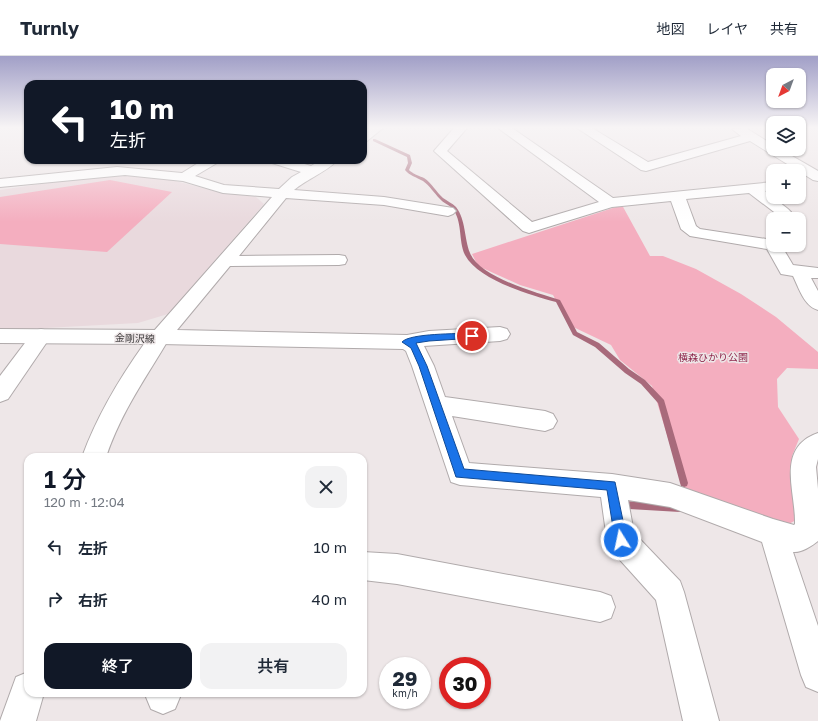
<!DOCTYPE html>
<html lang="ja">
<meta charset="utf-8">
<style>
:root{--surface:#fff;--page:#f2f2f3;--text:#1f2937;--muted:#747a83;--line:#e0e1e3;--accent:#111827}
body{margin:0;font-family:"Golos Text","Noto Sans JP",sans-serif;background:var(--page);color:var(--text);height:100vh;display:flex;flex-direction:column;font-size:15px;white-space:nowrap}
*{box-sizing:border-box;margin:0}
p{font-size:13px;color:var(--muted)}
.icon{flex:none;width:22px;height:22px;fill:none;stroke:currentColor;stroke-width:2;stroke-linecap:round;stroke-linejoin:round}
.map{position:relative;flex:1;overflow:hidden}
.side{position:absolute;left:24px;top:397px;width:343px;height:244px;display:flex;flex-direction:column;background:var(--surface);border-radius:12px;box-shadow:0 1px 3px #0004}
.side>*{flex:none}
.guide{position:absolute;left:24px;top:24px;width:343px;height:84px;border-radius:12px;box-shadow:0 1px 3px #0004;background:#111827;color:#fff;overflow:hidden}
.needle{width:26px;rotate:221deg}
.controls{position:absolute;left:766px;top:12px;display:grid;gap:8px}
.controls a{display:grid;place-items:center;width:40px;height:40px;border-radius:8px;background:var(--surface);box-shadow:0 1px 3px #0004;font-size:20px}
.speed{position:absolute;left:379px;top:601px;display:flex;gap:8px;font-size:20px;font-weight:700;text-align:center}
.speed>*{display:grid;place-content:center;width:52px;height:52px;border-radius:50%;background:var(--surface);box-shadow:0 1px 3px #0004;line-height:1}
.speed small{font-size:10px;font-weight:400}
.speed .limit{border:6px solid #d22;background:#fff;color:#111}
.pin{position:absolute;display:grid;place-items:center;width:34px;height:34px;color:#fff;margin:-17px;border:2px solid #fff;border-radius:50%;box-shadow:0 1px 4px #0007}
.me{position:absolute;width:44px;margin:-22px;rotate:350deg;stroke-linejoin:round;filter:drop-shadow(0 0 3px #0008)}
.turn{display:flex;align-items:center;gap:14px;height:84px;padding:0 20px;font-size:18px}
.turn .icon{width:52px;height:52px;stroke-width:2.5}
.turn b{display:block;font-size:28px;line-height:34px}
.round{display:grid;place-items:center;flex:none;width:42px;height:42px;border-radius:12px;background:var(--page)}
.head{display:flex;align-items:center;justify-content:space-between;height:68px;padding:0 20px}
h1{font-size:24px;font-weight:600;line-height:30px;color:var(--accent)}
.button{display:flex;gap:8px;margin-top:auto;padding:8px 20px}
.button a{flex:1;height:46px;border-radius:12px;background:var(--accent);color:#fff;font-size:16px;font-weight:600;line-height:46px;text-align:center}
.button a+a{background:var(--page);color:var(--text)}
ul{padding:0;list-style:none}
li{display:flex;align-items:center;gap:12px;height:52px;padding:0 20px}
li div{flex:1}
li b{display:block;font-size:15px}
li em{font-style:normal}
header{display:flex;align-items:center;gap:24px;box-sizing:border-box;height:56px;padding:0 20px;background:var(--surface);border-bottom:1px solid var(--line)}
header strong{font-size:19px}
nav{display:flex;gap:22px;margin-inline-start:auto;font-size:14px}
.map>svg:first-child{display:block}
.built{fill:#e9d9dd}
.green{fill:#f4aebf}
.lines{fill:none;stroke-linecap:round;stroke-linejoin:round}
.stream{fill:#a86a7b;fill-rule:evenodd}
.street-casing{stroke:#b0aaab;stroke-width:2}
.secondary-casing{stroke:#b0aaab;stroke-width:2}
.street{fill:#fff;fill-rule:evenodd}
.secondary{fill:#fff;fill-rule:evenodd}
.route{fill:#1a73e8;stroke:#114b97}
.labels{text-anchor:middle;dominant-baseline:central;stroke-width:3;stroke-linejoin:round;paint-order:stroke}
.street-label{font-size:10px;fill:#3d3a3b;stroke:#eee7e8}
.park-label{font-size:10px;fill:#8e274c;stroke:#eee7e8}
</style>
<header>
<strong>Turnly</strong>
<nav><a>地図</a><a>レイヤ</a><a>共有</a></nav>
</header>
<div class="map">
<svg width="818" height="665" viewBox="0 0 818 665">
<rect width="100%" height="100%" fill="#eee7e8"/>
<path class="built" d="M109 118 160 121 218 136 256 141 264 148 168 258 138 267 8 274 0 273V134Z"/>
<g class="green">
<path d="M110 124 172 136 107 196 0 188V141Z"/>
<path d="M622 149 650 200H663L696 213 741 238 776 261 818 296V313L787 312 777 323 778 351 799 383 792 400 800 462 785 470 683 431 652 330 620 304 611 289 569 269 553 239 520 229 478 210 472 198Z"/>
</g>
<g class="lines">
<g class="stream">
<path d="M373 83H375L410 99 412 107 409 114 410 115C415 119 420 120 424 122 432 127 436 136 443 142 447 145 452 147 456 151 466 164 464 182 470 197 479 221 537 237 560 244L577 276 599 287 629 313 645 324 664 344 688 427 687 430 684 431 681 430 680 427 658 347 641 328 625 317 595 291 573 279 556 246C530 239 478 224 465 199 458 184 463 165 452 152 448 148 443 147 440 143 434 137 430 130 423 125 416 121 410 120 405 114L408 107 407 101 373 85Z"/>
<path d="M624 445 680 448 683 449 684 452 683 455 680 456 629 453 628 456 625 457 622 456 620 449 621 446Z"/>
</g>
<defs>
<g id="street">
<path d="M369 72H383L367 85 363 86V76Z"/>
<path d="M454 72H467L447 95 532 166 599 146 498 72H512L613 142 773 126V134L765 135 788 153 791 156 788 159 783 161 778 159 749 137 686 143 696 170 700 173 773 184V189H781L793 209 818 212V222H811L818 235V254C804 250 799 232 793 220L781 218 767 193 690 180 681 173 671 145 612 151 535 175 529 177 523 175 434 95Z"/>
<path d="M577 72H592L648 106 741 80 732 73 746 72 773 89V93H780L818 115V125L813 124 750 85 646 115 641 114Z"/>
<path d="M203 104H219L217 107 195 120 224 129 279 133 292 121 301 116 272 107 270 104H291L311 110 321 104H337C330 114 305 124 294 134L384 141 453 152 456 155 453 158 448 160 384 149 286 142 239 200 339 199 345 200 347 204 345 208 339 209 230 210 177 274 407 279 429 275 500 271 507 273 510 278 507 283 500 285 424 290 434 310 445 341 545 355 553 358 557 365 553 372 545 375 452 360 469 407 612 418 670 427 773 463 794 469 795 468C796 436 775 392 818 377V403L816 411 818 433V485C812 490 801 497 793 496L818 570V636L806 631 801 619 762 486 670 451 628 444 634 477 680 525 684 536 719 665H683L656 544 611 494 607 484 601 441 460 429 451 426 412 310 406 295 403 293 160 288 153 286 150 281 153 276 272 141 223 137 183 125 125 119 0 131V123L117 111 182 117Z"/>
<path d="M41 273 48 275 51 280 8 343 0 346V320L34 275Z"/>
<path d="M363 496 397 498 600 536 611 540 615 551 611 562 600 566 397 528 363 524Z"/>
<path d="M146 637H180V641L175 653 163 658 151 653 146 641Z"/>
</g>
<g id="secondary">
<path d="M0 273 160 274 167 276 170 281C146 322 122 354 106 401H82C97 360 119 323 144 288L0 287Z"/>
<path d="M28 616V637H44L36 665H0L16 621Z"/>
</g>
</defs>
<use href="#street" class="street-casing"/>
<use href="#secondary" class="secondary-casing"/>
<use href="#street" class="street"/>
<use href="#secondary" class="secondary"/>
</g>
<linearGradient id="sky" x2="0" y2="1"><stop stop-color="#a19fc7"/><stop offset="0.43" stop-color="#f7f4f5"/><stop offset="1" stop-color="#f7f4f5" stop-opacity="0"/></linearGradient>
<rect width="818" height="166" fill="url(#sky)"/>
<path class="route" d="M472 277 476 280 475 282 429 285 416 287 427 310 464 413 615 426 627 484 625 488 621 490 617 488 615 484 607 434 456 421 419 310 411 292 402 286C410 277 458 278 472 277Z"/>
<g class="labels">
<g class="street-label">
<text transform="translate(135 282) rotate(2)">金剛沢線</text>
</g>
<g class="park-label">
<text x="713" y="301">横森ひかり公園</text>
</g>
</g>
</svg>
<div class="controls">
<a><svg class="needle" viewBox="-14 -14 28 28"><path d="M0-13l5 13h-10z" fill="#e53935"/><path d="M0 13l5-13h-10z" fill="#747a83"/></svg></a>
<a><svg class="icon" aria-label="layers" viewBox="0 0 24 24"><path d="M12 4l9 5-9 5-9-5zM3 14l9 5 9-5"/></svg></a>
<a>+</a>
<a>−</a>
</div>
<div class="speed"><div>29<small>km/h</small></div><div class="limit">30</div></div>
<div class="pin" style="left:472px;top:280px;background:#d93025"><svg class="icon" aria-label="arrive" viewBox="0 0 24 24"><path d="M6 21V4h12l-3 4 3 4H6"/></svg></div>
<svg class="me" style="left:621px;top:484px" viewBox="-20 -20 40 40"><circle r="17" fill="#1a73e8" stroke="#fff" stroke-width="3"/><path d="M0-11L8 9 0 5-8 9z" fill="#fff"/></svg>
<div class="guide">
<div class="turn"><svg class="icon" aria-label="left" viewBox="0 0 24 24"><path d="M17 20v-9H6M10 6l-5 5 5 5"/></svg><div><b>10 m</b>左折</div></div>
</div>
<section class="side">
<div class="head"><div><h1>1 分</h1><p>120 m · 12:04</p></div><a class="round"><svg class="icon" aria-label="close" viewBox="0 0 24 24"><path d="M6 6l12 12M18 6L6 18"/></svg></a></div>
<ul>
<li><svg class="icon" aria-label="left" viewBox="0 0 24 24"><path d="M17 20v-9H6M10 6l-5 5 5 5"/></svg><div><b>左折</b></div><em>10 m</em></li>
<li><svg class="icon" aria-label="right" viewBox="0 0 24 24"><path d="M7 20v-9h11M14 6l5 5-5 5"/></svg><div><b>右折</b></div><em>40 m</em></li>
</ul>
<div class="button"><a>終了</a><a>共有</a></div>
</section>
</div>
